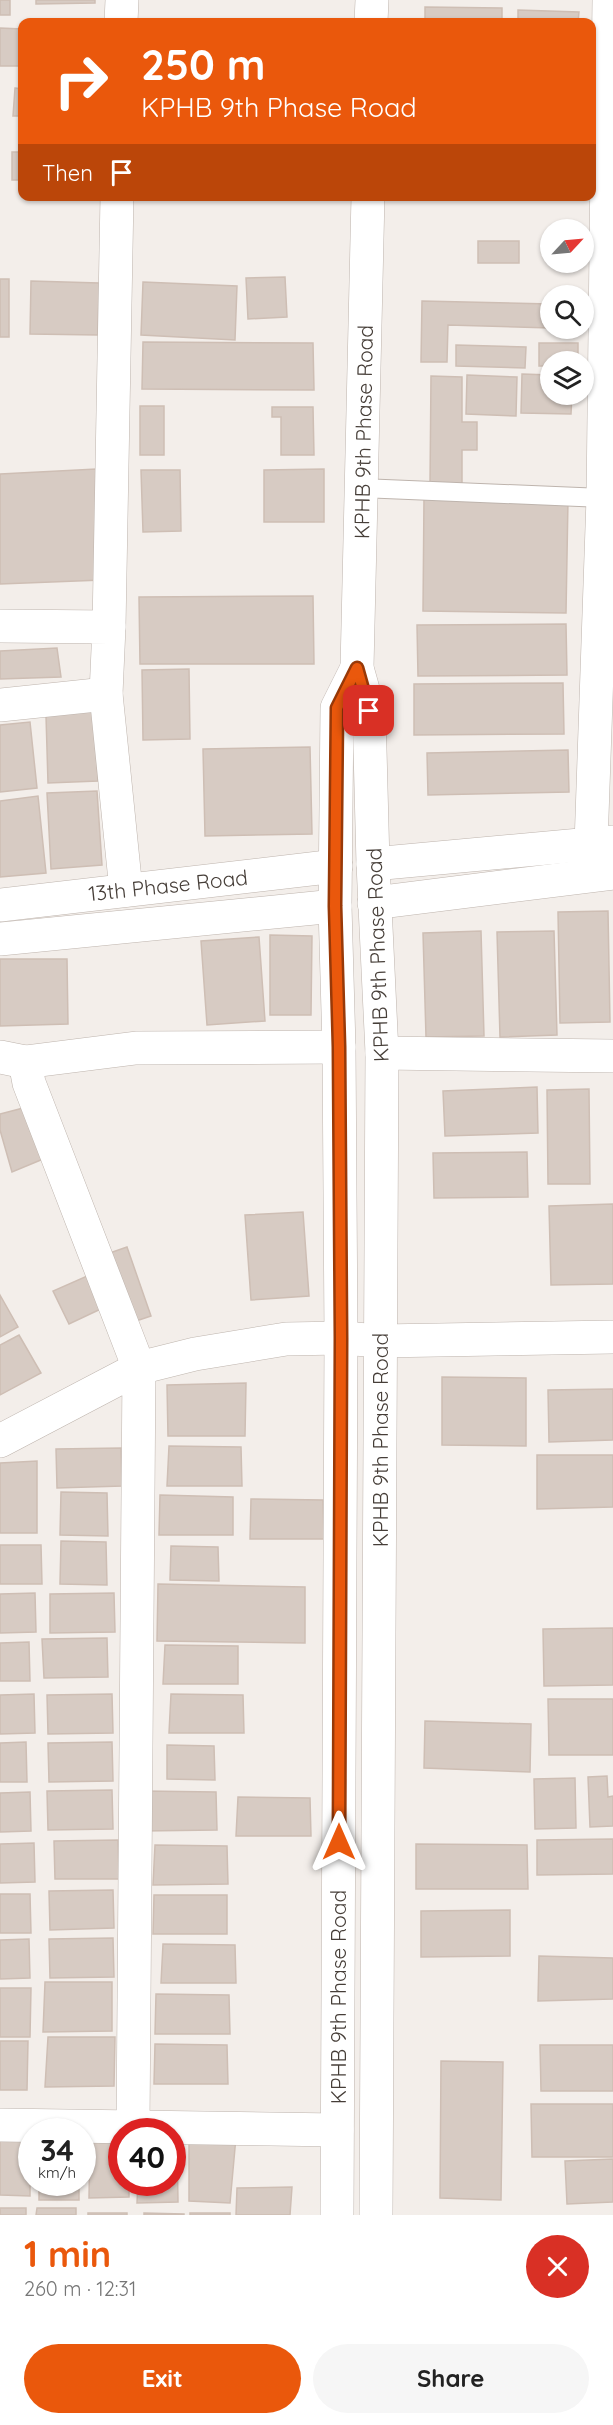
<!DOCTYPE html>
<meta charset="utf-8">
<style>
:root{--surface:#fff;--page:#f6f6f6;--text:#222;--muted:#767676;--accent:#ea580c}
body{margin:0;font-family:Quicksand,sans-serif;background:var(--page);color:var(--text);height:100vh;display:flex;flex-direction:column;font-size:22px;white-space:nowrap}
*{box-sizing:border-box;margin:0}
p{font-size:20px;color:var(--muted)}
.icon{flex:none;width:33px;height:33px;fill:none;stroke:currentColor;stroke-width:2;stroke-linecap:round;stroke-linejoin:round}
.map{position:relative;height:2215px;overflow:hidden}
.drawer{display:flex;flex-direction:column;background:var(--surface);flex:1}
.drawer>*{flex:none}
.hud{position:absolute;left:18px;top:18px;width:578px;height:183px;border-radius:12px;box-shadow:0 2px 4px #0004;background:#ea580c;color:#fff;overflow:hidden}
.needle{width:39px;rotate:64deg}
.tools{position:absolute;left:540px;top:219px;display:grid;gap:12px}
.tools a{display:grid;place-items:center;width:54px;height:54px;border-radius:50%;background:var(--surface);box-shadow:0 2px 4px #0004;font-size:30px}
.speed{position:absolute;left:18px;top:2118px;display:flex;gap:12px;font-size:30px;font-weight:700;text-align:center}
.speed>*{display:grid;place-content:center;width:78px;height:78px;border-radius:50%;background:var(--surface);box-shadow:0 2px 4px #0004;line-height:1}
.speed small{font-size:15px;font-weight:400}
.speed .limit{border:9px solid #d22;background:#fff;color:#111}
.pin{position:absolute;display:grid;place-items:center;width:51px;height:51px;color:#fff;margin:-26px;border-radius:12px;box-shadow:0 3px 9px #0006}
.me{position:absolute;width:66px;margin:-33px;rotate:0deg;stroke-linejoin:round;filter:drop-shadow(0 0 4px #0008)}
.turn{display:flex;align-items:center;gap:21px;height:126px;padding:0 24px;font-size:27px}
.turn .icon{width:78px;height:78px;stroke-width:2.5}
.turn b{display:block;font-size:42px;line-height:51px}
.then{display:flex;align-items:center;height:57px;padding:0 24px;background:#0003;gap:12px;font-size:22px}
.round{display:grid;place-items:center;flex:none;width:63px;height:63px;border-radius:32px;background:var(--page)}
.summary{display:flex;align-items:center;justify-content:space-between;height:102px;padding:0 24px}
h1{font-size:36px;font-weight:700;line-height:45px;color:var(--accent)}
.cta{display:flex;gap:12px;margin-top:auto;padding:12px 24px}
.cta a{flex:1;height:69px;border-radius:36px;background:var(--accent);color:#fff;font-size:24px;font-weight:700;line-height:69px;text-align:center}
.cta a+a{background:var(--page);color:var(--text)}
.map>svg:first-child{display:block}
.building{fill:#d7cbc3;stroke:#cebeb4;stroke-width:1.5}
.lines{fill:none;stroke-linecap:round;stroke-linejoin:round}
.service-casing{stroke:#beb4ad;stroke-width:20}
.minor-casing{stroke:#beb4ad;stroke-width:34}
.tertiary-casing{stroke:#beb4ad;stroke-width:34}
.service{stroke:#fff;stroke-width:18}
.minor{stroke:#fff;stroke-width:33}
.tertiary{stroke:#fff;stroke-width:33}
.route-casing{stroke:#983908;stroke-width:15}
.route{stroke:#ea580c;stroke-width:10}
.labels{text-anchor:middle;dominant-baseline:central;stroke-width:5;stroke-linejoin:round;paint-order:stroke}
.street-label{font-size:21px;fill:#463e38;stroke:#fff}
</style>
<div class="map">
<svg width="613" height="2215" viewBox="0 0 613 2215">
<rect width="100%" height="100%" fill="#f3eeea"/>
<g class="building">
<rect x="0" y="0" width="10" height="15"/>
<path d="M36 0H95V3L36 4Z"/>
<path d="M425 7 502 8V22H425Z"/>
<path d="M518 10 579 12 578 22H518Z"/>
<path d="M301 20V22H147V21Z"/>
<path d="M0 28 22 29V66H0Z"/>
<path d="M15 88 22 89V116H13Z"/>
<rect x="12" y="152" width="10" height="28"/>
<path d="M149 196H303V199L149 200Z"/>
<rect x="478" y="241" width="41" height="22"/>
<path d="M285 277 287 317 248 319 246 278Z"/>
<rect x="0" y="279" width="9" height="58"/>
<path d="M31 281 99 283 98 335 30 334Z"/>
<path d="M143 282 237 286 235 340 141 335Z"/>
<path d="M422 301 550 304V328L448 325 447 362H421Z"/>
<path d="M143 342 313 343 314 390 142 389Z"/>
<path d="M539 343H578V362H550V366H539Z"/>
<path d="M456 345 526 347 525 368 456 366Z"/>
<path d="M522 374 550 375V394H572L571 414 521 413Z"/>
<path d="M467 375 517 377 516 416 466 414Z"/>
<path d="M431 376 462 377V422H477V450H462V485H430Z"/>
<rect x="140" y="406" width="24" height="49"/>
<path d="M272 407H313L314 455H281V417H272Z"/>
<path d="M96 469 102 580 0 584V474Z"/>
<path d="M324 469V522H264V470Z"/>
<path d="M141 470H180L181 531 143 532Z"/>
<path d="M424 497 568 500 566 613 423 611Z"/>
<path d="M313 596 314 664H140L139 597Z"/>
<path d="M566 624 567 675 418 676 417 625Z"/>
<path d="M57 648 61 677 0 679V651Z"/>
<path d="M189 669 190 739 143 740 142 670Z"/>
<path d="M563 683 564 734 414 735V684Z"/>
<path d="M94 711 98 781 48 783 46 716Z"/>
<path d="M30 722 37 788 0 792V725Z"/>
<path d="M310 747 312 834 205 836 203 749Z"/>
<path d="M568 750 569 792 428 795 427 753Z"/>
<path d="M97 791 102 865 51 869 47 793Z"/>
<path d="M38 796 46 873 0 877V801Z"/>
<path d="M608 911 610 1022 560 1023 558 912Z"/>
<path d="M481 931 484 1036 426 1037 423 933Z"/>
<path d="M554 931 557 1035 500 1037 497 932Z"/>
<path d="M270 935 312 936 311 1015H270Z"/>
<path d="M259 937 265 1021 207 1025 201 941Z"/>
<path d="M0 959H67L68 1024 0 1026Z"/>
<path d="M537 1087 538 1133 445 1136 443 1091Z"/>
<path d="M589 1089 590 1184H548L547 1090Z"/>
<path d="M31 1106 48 1157 12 1172 0 1130V1114Z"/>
<path d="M527 1152 528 1197 434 1198 433 1153Z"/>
<path d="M613 1204V1284L551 1285 549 1206Z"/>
<path d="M303 1212 309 1296 251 1300 245 1215Z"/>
<path d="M127 1247 151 1316 127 1324 104 1255Z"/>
<path d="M94 1273 107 1306 69 1324 53 1291Z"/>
<path d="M0 1295 18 1327 0 1337Z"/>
<path d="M19 1335 41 1373 0 1395V1345Z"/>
<path d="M442 1377 526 1378V1446L442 1445Z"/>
<path d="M246 1383 245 1436H168L167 1385Z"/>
<path d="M613 1389V1440L549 1442 548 1390Z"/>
<path d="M169 1446 241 1447 242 1486H167Z"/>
<path d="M121 1448 122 1486 57 1488 56 1449Z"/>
<path d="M537 1455H613V1507L537 1509Z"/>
<path d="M37 1461V1533H0V1463Z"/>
<path d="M61 1492 107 1493 108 1536 60 1535Z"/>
<path d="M160 1495 233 1497V1535H159Z"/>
<path d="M251 1499 323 1500 324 1539H250Z"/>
<path d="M61 1541 106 1542 107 1585 60 1584Z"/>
<path d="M0 1545H41L42 1584H0Z"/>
<path d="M171 1546 218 1547 219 1581 170 1580Z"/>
<path d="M158 1584 305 1587V1643L157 1641Z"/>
<path d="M35 1593 36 1632 0 1633V1594Z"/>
<path d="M114 1593 115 1632 50 1633V1594Z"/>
<path d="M613 1628V1685L544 1686 543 1629Z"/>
<path d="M107 1638 108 1677 44 1678 42 1639Z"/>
<path d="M29 1642 30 1681H0V1643Z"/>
<path d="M165 1645 238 1646V1684H163Z"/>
<path d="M34 1694 35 1733 0 1734V1695Z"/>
<path d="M112 1694 113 1733 48 1734 47 1695Z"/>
<path d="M171 1694 243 1695 244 1733H169Z"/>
<path d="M548 1699H613V1755H549Z"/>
<path d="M425 1721 531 1724 530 1772 424 1768Z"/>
<path d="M26 1742 27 1782H0V1743Z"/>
<path d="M112 1742 113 1781 49 1782 48 1743Z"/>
<path d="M167 1745 214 1746 215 1780 167 1779Z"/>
<path d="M607 1776 608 1797 613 1796V1826L590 1827 588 1777Z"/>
<path d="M575 1778 576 1828 535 1829 534 1779Z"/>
<path d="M112 1790 113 1829 48 1830 47 1791Z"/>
<path d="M144 1791 216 1792 217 1830 142 1831Z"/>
<path d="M30 1792 31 1831 0 1832V1793Z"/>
<path d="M238 1797 310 1798 311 1836H236Z"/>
<path d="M613 1839V1874L537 1875V1840Z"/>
<path d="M118 1840 119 1879H55L54 1841Z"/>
<path d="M34 1843 35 1882 0 1883V1844Z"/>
<path d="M416 1844 527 1845 528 1889H416Z"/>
<path d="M155 1845 227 1846 228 1884 153 1885Z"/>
<path d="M113 1890 114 1928 50 1930 49 1891Z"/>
<path d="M0 1894H30L31 1933H0Z"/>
<path d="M154 1895H227V1934H153Z"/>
<path d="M510 1910V1956L421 1957V1911Z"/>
<path d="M113 1938 114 1977 50 1978 49 1939Z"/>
<path d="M29 1939 30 1978 0 1979V1940Z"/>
<path d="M163 1944 235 1945 236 1983H161Z"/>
<path d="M539 1956 613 1958V1999L538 2001Z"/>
<path d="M45 1982H112V2031L43 2032Z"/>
<path d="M0 1988H31L30 2037H0Z"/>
<path d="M156 1994 229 1995 230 2034H155Z"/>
<path d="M48 2037H115L114 2086 45 2087Z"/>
<path d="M0 2041H28L27 2090H0Z"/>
<path d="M155 2044 227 2045 228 2084H154Z"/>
<path d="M540 2045H613V2091H541Z"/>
<path d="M441 2061 503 2062 501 2200 440 2198Z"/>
<path d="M531 2104H613V2157H532Z"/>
<path d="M90 2134H122V2182H129V2197L89 2198Z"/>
<path d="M189 2137H236L230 2203 189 2201Z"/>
<path d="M0 2138 30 2139V2196L0 2195Z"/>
<path d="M172 2139H177L178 2202 137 2203 138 2182H172Z"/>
<path d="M613 2159V2202L567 2204 565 2161Z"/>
<rect x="39" y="2182" width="40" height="18"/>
<path d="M292 2187 290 2215H236L237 2188Z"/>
<rect x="0" y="2208" width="26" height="7"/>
<path d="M37 2208H76V2215H36Z"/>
<rect x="88" y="2213" width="39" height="2"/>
<path d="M144 2213 184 2214V2215H144Z"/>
<rect x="190" y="2213" width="40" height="2"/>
</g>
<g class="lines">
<defs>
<path id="service" d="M361 488 603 498"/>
<g id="minor">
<path d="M121 22 122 0"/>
<path d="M0 626 109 627 106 694 126 890"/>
<path d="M109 627 117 196"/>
<path d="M0 705 106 694"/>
<path d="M591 845 603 498 609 0"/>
<path d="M382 1053 613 1056"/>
<path d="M0 1057 25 1062 136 1048 339 1047"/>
<path d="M25 1062 29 1083 139 1368 195 1354 286 1339 341 1338 381 1341 613 1337"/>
<path d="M0 1441 139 1368 133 2126"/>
<path d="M0 2125 337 2130"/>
</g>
<g id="tertiary">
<path d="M371 22 372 0"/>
<path d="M368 196 357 668 369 711 373 864 382 1053 376 2215"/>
<path d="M373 864 613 842"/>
<path d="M374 903 613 873"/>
<path d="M0 905 336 866"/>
<path d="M0 939 335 906"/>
<path d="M337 2215 341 1338 339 1047 335 906 337 708 357 668"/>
</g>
</defs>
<use href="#service" class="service-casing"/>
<use href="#minor" class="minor-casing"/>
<use href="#tertiary" class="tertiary-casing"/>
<use href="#service" class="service"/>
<use href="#minor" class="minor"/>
<use href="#tertiary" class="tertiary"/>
</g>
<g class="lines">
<defs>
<path id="route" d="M339 1842 341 1338 339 1047 335 906 337 708 357 668 369 711"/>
</defs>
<use href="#route" class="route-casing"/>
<use href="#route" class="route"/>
</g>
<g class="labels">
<g class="street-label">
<text transform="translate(363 432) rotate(-89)">KPHB 9th Phase Road</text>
<text transform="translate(168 885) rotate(-6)">13th Phase Road</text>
<text transform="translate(377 955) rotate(-92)">KPHB 9th Phase Road</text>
<text transform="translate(380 1440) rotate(-90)">KPHB 9th Phase Road</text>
<text transform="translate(338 1997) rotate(-90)">KPHB 9th Phase Road</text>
</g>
</g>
</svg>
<div class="tools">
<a><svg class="needle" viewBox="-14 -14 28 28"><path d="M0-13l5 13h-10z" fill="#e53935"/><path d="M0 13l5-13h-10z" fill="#767676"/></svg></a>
<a><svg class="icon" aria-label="search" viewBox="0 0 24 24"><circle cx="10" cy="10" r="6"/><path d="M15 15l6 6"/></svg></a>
<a><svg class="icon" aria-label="layers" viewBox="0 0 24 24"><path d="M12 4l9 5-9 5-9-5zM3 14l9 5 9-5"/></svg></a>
</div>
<div class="speed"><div>34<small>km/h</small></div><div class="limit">40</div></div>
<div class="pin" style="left:369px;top:711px;background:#d93025"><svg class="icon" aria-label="arrive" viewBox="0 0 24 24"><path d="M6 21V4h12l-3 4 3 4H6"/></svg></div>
<svg class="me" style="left:339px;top:1842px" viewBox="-20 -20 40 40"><path d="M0-17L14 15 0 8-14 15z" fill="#ea580c" stroke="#fff" stroke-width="4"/></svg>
<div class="hud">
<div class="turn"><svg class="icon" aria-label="right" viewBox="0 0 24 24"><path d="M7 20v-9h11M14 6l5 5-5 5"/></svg><div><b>250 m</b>KPHB 9th Phase Road</div></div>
<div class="then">Then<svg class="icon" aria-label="arrive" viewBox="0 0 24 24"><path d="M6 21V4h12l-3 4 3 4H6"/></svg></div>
</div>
</div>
<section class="drawer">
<div class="summary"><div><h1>1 min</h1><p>260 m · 12:31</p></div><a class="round" style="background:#d93025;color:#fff"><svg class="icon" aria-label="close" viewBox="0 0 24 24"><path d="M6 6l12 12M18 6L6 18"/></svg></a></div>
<div class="cta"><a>Exit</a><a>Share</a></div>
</section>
